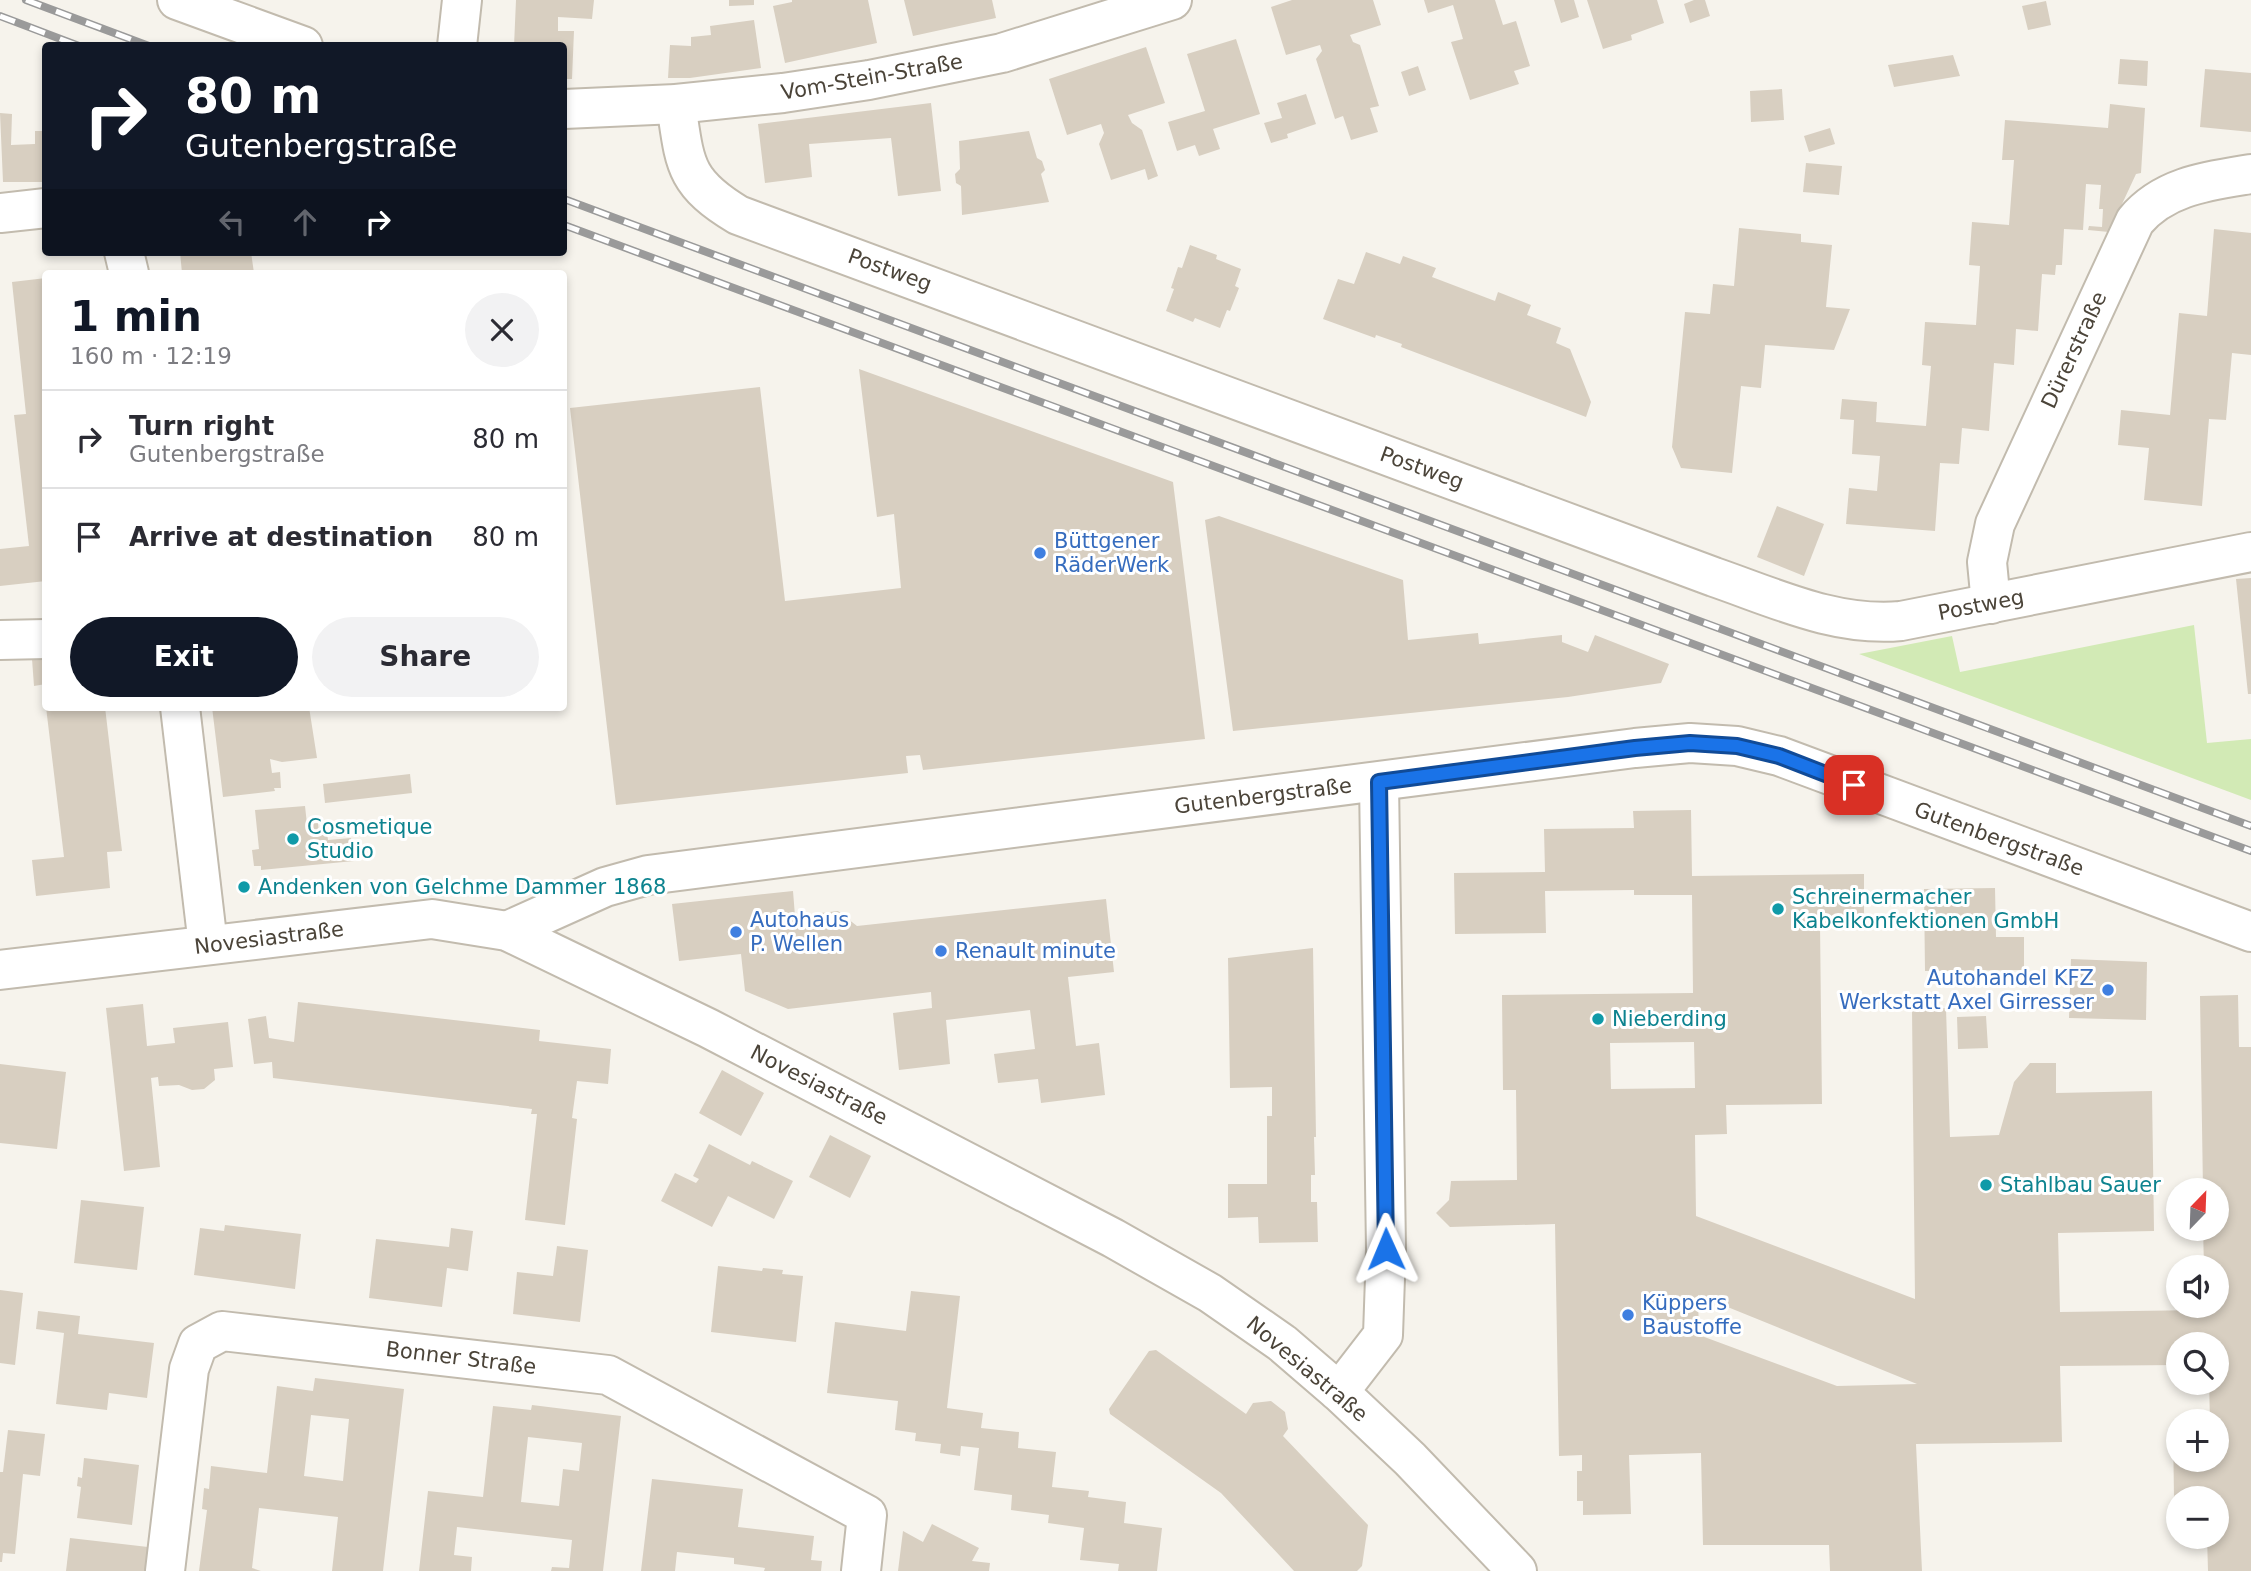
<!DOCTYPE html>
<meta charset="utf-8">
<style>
:root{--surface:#fff;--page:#f2f2f3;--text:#2b2b33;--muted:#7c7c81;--line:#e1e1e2;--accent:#111827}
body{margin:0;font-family:"DejaVu Sans",sans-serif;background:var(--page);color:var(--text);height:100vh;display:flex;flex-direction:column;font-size:26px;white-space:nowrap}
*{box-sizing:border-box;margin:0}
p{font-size:23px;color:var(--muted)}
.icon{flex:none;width:38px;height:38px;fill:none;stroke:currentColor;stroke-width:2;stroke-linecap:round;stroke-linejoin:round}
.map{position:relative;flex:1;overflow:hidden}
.panel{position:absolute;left:42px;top:270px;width:525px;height:441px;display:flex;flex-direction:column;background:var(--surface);border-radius:7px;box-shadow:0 4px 10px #0003}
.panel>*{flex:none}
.top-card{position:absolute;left:42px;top:42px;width:525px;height:214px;border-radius:7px;box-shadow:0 4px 10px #0003;background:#111827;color:#fff;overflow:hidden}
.needle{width:46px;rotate:23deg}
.fabs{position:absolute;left:2166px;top:1178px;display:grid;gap:14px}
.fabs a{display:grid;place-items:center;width:63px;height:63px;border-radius:50%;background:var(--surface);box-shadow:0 4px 10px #0003;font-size:35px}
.pin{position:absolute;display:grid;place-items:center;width:60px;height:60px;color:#fff;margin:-30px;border-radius:14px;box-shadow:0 4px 10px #0006}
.me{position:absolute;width:77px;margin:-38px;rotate:359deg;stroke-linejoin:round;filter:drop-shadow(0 0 5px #0008)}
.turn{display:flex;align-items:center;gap:24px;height:147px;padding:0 28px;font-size:32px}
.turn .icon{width:91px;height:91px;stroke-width:2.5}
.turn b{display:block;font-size:49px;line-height:60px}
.lanes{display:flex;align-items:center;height:66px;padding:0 28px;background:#0003;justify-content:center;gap:35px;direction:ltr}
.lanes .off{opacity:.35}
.round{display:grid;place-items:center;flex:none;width:74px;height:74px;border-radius:37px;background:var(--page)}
.summary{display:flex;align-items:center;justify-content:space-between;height:119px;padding:0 28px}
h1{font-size:42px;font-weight:600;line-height:52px;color:var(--accent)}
.cta{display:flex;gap:14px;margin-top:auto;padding:14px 28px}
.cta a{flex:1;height:80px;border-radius:42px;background:var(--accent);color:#fff;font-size:28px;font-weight:600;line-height:80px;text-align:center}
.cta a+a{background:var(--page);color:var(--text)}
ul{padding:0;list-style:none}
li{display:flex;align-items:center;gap:21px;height:98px;padding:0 28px;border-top:2px solid var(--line)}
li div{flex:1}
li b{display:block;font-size:26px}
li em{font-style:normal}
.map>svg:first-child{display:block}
.green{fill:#d2eab5}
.building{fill:#d8cfc1;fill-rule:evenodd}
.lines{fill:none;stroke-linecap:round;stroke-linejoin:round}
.minor-casing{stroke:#c2bbae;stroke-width:42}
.minor{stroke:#fff;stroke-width:38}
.rail-casing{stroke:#9a9a9a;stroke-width:8}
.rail{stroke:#fff;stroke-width:5;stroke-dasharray:16;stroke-linecap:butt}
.route-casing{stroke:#114b97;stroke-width:18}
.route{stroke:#1a73e8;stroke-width:12}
.shop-dot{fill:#3f7fe0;stroke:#fff;stroke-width:2.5}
.culture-dot{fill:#0f9aa8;stroke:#fff;stroke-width:2.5}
.labels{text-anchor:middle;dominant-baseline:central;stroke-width:6;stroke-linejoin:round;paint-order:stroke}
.street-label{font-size:21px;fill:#4b4439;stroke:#fff}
.shop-label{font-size:21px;fill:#366cbe;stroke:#fff;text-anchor:start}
.culture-label{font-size:21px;fill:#0d838f;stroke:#fff;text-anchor:start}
</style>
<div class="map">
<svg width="2251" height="1571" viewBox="0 0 2251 1571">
<rect width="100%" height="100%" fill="#f6f3ec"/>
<path class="green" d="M2194 625 2207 743 2251 739V800L1859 654 1952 636 1960 672Z"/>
<g class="building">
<path d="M516 0H594L592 19 558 17V31H574L572 79H564V46H514Z"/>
<path d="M729 0H754V5L729 6Z"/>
<path d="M792 0H868L877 43 785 63 773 6 792 2Z"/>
<path d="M904 0H992L996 18 913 36Z"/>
<path d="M1292 0H1373L1381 25 1350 35 1353 42 1360 45 1379 106 1370 108 1378 132 1351 140 1343 116 1335 119 1316 59 1322 51 1320 45 1286 55 1271 7Z"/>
<path d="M1424 0H1495L1503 25 1516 21 1530 66 1514 71 1519 84 1470 100 1451 42 1463 39 1453 5 1428 13Z"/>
<path d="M1554 0H1574L1579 17 1561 23Z"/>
<path d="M1587 0H1657L1664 23 1631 35 1632 40 1603 49Z"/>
<path d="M1694 0H1705L1710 16 1690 23 1684 4Z"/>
<path d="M2046 1 2051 25 2028 30 2022 6Z"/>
<path d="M754 20 761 68 690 78H668L670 45 691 46V37L711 35 710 26Z"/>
<path d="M1236 39 1260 114 1213 129 1220 149 1199 156 1195 145 1177 151 1168 122 1205 111 1187 54Z"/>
<path d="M1146 47 1165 103 1128 115 1132 123 1142 130 1158 176 1148 180 1145 169 1111 180 1099 144 1104 133 1101 124 1067 135 1049 79Z"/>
<path d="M1953 55 1960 76 1894 87 1888 65Z"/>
<path d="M2120 59 2148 61 2147 86 2118 84Z"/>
<path d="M1418 66 1426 90 1409 96 1401 72Z"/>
<path d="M2205 69 2251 73V132L2200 127Z"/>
<path d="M1782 89 1784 120 1751 122 1750 91Z"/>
<path d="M1306 94 1316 124 1287 134 1288 138 1271 143 1264 123 1282 118 1277 103Z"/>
<path d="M931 103 941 191 898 196 891 138 809 144 812 177 765 183 758 124Z"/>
<path d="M2110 104 2145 108 2141 173 2136 174 2109 232 2088 230 2089 226 2102 227 2103 209H2099L2101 185 2086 184 2083 230 2064 229 2062 265H2056L2055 275 2042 274 2038 331 2016 329 2014 365 1994 363 1989 431 1962 428 1959 464 1940 463 1935 531 1846 524 1849 488 1877 491 1880 456 1852 454 1854 420 1840 419 1842 399 1877 402 1876 422 1926 426 1931 366 1922 365 1925 322 1976 325 1980 266 1969 265 1972 222 2009 225 2014 160H2002L2005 120 2108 128Z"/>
<path d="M0 113 12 114 11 145 35 144V131H46V182H3Z"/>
<path d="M1830 128 1835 144 1809 152 1804 136Z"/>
<path d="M1029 131 1037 158 1042 161 1045 170 1041 174 1049 202 962 215 961 186 956 183 955 174 960 169 959 141Z"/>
<path d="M1806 163 1842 166 1839 195 1803 192Z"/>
<path d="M1739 228 1801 234V242L1832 245 1826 307 1850 309 1834 350 1765 345 1761 388 1741 386 1732 473 1681 468 1672 447 1685 312 1710 314 1713 284 1734 286Z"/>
<path d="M2214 229 2251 233V355L2232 353 2226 420 2209 419 2202 506 2144 500 2149 448 2118 445 2121 410 2170 415 2179 313 2207 316Z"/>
<path d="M1190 245 1217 255 1216 259 1241 269 1235 286 1239 288 1230 311 1227 310 1220 328 1195 318 1193 322 1166 311 1174 289 1171 288 1178 267 1182 268Z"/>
<path d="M180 252H251L254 273H182Z"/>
<path d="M1366 252 1400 264 1403 256 1436 268 1432 277 1495 301 1498 292 1531 305 1527 315 1561 328 1556 343 1570 349 1591 402 1586 417 1401 347 1402 344 1376 335 1375 338 1323 319 1338 279 1354 284Z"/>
<path d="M46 278V581L0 586V549L29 546 14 415 26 414 12 282Z"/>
<path d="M859 369 1173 482 1205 739 923 770 920 755 906 756 908 773 616 805 570 408 760 387 785 601 901 588 894 514 877 517Z"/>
<path d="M1777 506 1824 524 1804 576 1757 557Z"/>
<path d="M1219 516 1403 580 1408 640 1478 633 1479 644 1562 635V642L1588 652 1595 635 1669 664 1661 683 1568 697 1233 731 1205 520Z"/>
<path d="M2251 578V694H2248L2236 579Z"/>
<path d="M32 659H46V684L34 686Z"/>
<path d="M46 707H105L122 851 107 852 110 888 36 896 32 860 64 857Z"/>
<path d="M212 707H309L317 758 282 762 270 759 272 773 280 772 281 788H274L275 791 223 797Z"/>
<path d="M410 774 412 793 325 803 323 784Z"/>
<path d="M305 806 307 824 318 823 319 834 327 833 328 840 351 838 354 861 261 870V866H254L252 850 259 849 255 810Z"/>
<path d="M1691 810 1692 876 1864 874V923L1820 924 1822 1104 1726 1105 1727 1134 1695 1135 1696 1216 1915 1299 1912 1009 1946 1008 1950 1137 1999 1135 2014 1082 2030 1063H2056V1093L2152 1091 2154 1231 2058 1233 2060 1312 2204 1310V1306H2217V1267H2204L2203 1228H2217V1190H2203L2200 996 2238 995 2239 1047H2251V1571H2208L2207 1536H2217V1498L2174 1499 2173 1425H2179V1460H2217V1421H2210L2209 1382H2217V1344H2179V1365L2060 1366 2062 1442 1916 1444 1922 1571H1830L1829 1545H1703L1701 1453 1629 1455 1631 1514 1583 1515V1501H1577V1471H1582V1455L1559 1456 1555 1224 1450 1227 1436 1213 1449 1200 1451 1181 1517 1180 1516 1090H1503L1502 995 1693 993 1692 895H1634V890L1545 891 1546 933 1455 934 1454 873 1545 872 1544 829 1634 828 1633 811ZM1694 1042 1695 1088 1611 1089 1610 1043ZM1698 1295 1917 1384 1837 1386 1699 1335Z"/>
<path d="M1995 888 1996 937H2024V970L1925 971 1924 889Z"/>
<path d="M793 891 795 916 838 911 857 926 1106 899 1114 972 1068 977 1076 1046 1099 1043 1105 1095 1041 1103 1038 1079 998 1083 994 1054 1035 1049 1030 1010 946 1020 950 1064 899 1070 893 1013 932 1008 931 992 788 1009 745 991 741 954 679 961 672 904Z"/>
<path d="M1313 948 1316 1137H1314L1315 1175H1311V1202H1317L1318 1242 1259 1243 1258 1217 1228 1218V1184H1267V1116H1272V1087L1230 1088 1228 958Z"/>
<path d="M2071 959 2147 962 2146 1020 2069 1018Z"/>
<path d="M298 1002 540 1030 539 1041 611 1049 608 1084 577 1081 572 1118 577 1119 565 1225 525 1220 537 1114H531L532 1109 273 1078 272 1062 254 1064 248 1019 266 1016 269 1038 294 1042Z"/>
<path d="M143 1004 147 1046 175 1043 173 1028 228 1022 233 1067 214 1069 215 1080 204 1089 192 1090 179 1085 159 1086 158 1077 151 1078 160 1167 124 1171 106 1008Z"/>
<path d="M1986 1016 1988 1048 1958 1049 1957 1017Z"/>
<path d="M0 1064 66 1072 57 1149 0 1143Z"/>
<path d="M722 1070 764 1093 741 1136 699 1113Z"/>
<path d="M830 1135 871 1156 850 1198 809 1177Z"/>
<path d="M709 1144 750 1165 752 1161 793 1181 774 1219 728 1196 712 1227 661 1201 675 1173 696 1183 699 1179 693 1176Z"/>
<path d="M81 1200 144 1207 137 1270 74 1263Z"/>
<path d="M225 1225 301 1234 295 1289 194 1275 200 1228 224 1231Z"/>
<path d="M451 1228 473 1231 468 1271 447 1268 442 1307 369 1298 376 1239 449 1247Z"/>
<path d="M557 1246 588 1250 580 1322 513 1314 517 1272 553 1276Z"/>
<path d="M718 1266 762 1271 763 1268 783 1270 782 1274 803 1276 796 1342 711 1332Z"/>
<path d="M0 1290 23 1293 15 1365 0 1363Z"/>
<path d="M911 1291 960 1296 947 1408 983 1413 981 1428 1019 1432 1018 1448 1056 1452 1052 1487 1089 1491 1088 1497 1126 1502 1124 1523 1162 1528 1157 1571H1118L1119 1564 1080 1560 1084 1528 1048 1523 1049 1515 1011 1510 1012 1495 974 1490 979 1448 961 1446 960 1456 940 1453 941 1444 915 1441 916 1433 895 1430 898 1401 827 1393 835 1322 906 1331Z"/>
<path d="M38 1311 80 1316 78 1334 154 1343 147 1398 109 1393 107 1410 56 1404 64 1333 36 1329Z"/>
<path d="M1156 1350 1246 1414 1253 1403 1271 1401 1285 1412 1288 1429 1283 1436 1368 1525 1362 1566 1357 1571H1294L1221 1493 1110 1414 1109 1409 1149 1351Z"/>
<path d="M315 1378 404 1389 383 1571H332L338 1517 259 1508 252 1568 261 1571H199L207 1510 202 1509 204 1488 209 1489 211 1466 267 1473 277 1386 313 1391ZM311 1415 349 1419 343 1481 304 1476Z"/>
<path d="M532 1405 621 1416 603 1571H551L552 1567 569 1568 572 1540 457 1527 454 1555 472 1557 471 1571H419L428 1491 483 1497 493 1406 531 1410ZM528 1437 582 1443 579 1471 563 1469 559 1506 521 1502Z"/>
<path d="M8 1430 45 1434 40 1476 23 1474 15 1554 3 1553 2 1562H0V1472H3Z"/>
<path d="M84 1458 139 1465 132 1525 77 1518 81 1487 77 1486 78 1477 82 1478Z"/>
<path d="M652 1479 743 1489 738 1527 814 1536 811 1560 822 1561 821 1571H764L765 1568 734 1564V1558L677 1552 675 1571H641Z"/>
<path d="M932 1524 979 1548 972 1561 990 1563 989 1571H898L903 1531 923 1542Z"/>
<path d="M70 1538 148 1547 145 1571H66Z"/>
</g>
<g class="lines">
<defs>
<g id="minor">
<path d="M177 0 303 46"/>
<path d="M457 46 462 0"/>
<path d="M676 104C685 163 683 182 738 215L1714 577C1775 598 1835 627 1901 621L2251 552"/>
<path d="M564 109 676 104 783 93 869 80 1002 53 1172 0"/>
<path d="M0 213 46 208"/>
<path d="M124 252 129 273"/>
<path d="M1991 604 1987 562 1995 524 2135 221C2164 186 2208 181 2251 174"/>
<path d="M0 640 46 639"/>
<path d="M180 707 208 945"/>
<path d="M507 931 605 887 648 875 1635 748 1690 743 1737 746 1779 756 2251 932"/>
<path d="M0 970 432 919 507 931 708 1028 1113 1238 1210 1293 1282 1343 1339 1392 1410 1459 1517 1571"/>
<path d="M1339 1392 1383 1335 1386 1249 1379 782"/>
<path d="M165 1571 189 1369 198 1344 222 1331 608 1375 867 1515 861 1571"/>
</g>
</defs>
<use href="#minor" class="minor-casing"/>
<use href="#minor" class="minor"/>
<defs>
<g id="rail">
<path d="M26 0 149 46"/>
<path d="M0 16 79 46"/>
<path d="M564 199 2251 826"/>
<path d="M564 225 2251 851"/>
</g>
</defs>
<use href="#rail" class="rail-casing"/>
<use href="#rail" class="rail"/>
</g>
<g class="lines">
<defs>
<path id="route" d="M1386 1249 1379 782 1635 748 1690 743 1737 746 1779 756 1854 785"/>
</defs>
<use href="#route" class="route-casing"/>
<use href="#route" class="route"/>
</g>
<g class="shop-dot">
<circle cx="1040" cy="553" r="7"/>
<circle cx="736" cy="932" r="7"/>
<circle cx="941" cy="951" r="7"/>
<circle cx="2108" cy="990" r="7"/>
<circle cx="1628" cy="1315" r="7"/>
</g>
<g class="culture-dot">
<circle cx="293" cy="839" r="7"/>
<circle cx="244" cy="887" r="7"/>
<circle cx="1778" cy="909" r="7"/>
<circle cx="1598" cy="1019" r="7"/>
<circle cx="1986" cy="1185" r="7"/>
</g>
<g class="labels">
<g class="street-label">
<text transform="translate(872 77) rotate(-10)">Vom-Stein-Straße</text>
<text transform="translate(890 270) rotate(20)">Postweg</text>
<text transform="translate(2074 350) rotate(-65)">Dürerstraße</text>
<text transform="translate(1422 468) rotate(20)">Postweg</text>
<text transform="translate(1981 605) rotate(-11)">Postweg</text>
<text transform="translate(1263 796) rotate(-7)">Gutenbergstraße</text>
<text transform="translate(1999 839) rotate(20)">Gutenbergstraße</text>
<text transform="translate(269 938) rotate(-7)">Novesiastraße</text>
<text transform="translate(819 1085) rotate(27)">Novesiastraße</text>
<text transform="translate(461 1358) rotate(7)">Bonner Straße</text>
<text transform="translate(1307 1369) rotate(40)">Novesiastraße</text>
</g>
<g class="shop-label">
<text x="1054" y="541">Büttgener<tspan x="1054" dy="24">RäderWerk</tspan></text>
<text x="750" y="920">Autohaus<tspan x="750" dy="24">P. Wellen</tspan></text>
<text x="955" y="951">Renault minute</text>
<text x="2094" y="978" text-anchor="end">Autohandel KFZ<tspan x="2094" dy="24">Werkstatt Axel Girresser</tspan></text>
<text x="1642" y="1303">Küppers<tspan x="1642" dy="24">Baustoffe</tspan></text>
</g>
<g class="culture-label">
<text x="307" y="827">Cosmetique<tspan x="307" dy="24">Studio</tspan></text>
<text x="258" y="887">Andenken von Gelchme Dammer 1868</text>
<text x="1792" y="897">Schreinermacher<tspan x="1792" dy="24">Kabelkonfektionen GmbH</tspan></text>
<text x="1612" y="1019">Nieberding</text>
<text x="2000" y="1185">Stahlbau Sauer</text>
</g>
</g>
</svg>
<div class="fabs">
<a><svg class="needle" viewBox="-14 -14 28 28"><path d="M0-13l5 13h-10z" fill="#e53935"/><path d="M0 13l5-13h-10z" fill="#7c7c81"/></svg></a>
<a><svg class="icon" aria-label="sound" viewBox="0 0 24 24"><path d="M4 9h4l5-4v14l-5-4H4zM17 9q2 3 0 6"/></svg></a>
<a><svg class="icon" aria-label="search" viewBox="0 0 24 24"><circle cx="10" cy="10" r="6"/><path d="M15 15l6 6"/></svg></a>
<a>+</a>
<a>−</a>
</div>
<div class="pin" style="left:1854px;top:785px;background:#d93025"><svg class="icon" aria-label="arrive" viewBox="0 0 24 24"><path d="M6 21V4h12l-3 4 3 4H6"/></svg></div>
<svg class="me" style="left:1386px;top:1249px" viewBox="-20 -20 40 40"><path d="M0-17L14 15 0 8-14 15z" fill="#1a73e8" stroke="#fff" stroke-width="4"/></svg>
<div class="top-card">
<div class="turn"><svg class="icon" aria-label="right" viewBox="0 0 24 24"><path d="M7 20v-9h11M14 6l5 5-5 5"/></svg><div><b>80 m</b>Gutenbergstraße</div></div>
<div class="lanes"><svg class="icon off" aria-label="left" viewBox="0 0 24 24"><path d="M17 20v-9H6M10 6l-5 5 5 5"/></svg><svg class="icon off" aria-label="ahead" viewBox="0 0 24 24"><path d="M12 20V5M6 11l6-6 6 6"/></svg><svg class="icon" aria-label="right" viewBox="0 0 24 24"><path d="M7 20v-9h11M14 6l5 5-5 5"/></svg></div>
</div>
<section class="panel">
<div class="summary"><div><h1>1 min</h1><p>160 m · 12:19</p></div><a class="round"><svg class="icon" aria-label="close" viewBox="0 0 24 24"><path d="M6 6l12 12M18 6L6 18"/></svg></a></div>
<ul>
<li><svg class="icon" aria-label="right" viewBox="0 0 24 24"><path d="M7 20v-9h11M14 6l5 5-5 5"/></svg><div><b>Turn right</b><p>Gutenbergstraße</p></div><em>80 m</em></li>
<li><svg class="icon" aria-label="arrive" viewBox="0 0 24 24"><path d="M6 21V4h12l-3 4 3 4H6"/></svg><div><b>Arrive at destination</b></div><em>80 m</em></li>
</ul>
<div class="cta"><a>Exit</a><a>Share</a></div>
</section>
</div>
